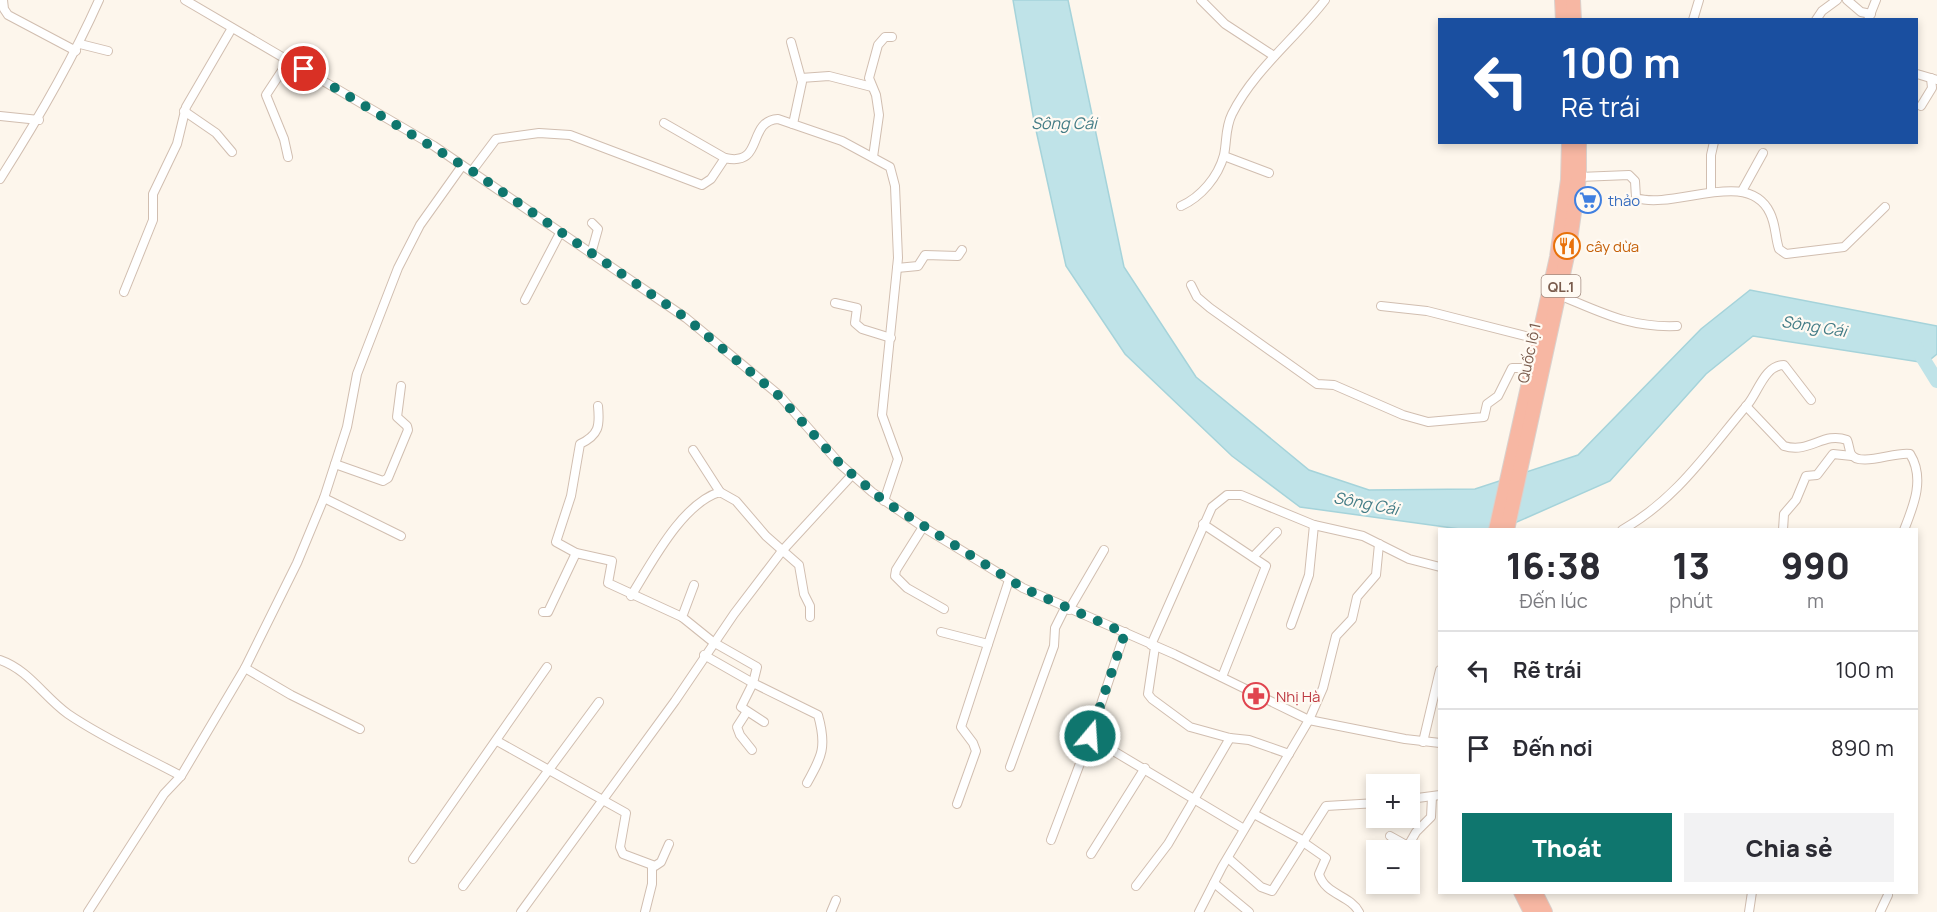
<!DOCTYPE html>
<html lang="vi">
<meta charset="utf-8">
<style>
:root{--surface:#fff;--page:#f2f2f3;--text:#2b2b33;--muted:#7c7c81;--line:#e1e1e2;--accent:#0f766e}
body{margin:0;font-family:Manrope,sans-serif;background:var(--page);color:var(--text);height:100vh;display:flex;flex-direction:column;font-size:22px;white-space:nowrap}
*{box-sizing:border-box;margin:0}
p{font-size:20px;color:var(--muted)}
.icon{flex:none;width:33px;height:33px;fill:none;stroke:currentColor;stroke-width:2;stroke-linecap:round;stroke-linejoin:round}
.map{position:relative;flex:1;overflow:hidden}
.sheet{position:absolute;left:1438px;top:528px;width:480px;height:366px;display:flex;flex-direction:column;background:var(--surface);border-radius:0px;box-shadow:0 3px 9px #0003}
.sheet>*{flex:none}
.banner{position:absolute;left:1438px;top:18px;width:480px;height:126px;border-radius:0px;box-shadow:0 3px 9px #0003;background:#1a4fa0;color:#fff;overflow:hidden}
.tools{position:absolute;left:1366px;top:774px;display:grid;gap:12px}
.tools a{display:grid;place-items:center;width:54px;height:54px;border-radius:0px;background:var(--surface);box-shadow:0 3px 9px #0003;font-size:30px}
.pin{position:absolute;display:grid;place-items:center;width:51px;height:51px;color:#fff;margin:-26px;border:3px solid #fff;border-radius:50%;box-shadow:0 2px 6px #0007}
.me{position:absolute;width:66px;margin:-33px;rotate:18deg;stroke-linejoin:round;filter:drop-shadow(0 0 4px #0008)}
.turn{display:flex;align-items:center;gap:21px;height:126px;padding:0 24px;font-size:27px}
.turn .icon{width:78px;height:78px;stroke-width:2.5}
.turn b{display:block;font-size:42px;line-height:51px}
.eta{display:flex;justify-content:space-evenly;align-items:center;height:102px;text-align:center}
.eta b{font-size:36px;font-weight:800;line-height:42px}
.button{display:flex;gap:12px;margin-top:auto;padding:12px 24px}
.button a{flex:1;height:69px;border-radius:0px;background:var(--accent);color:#fff;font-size:24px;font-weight:800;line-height:69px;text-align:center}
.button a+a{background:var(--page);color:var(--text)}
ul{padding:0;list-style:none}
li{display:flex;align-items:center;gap:18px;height:78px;padding:0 24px;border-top:2px solid var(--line)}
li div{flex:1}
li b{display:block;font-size:22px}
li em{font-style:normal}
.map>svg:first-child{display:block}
.water{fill:#bfe3e8;stroke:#a5d3da;stroke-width:1.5}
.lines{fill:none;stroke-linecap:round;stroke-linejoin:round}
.river{stroke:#bfe3e8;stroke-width:14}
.street-casing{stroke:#d1beb0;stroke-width:10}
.highway-casing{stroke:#dad1cd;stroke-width:16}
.street{stroke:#fff;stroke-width:8}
.highway{stroke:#f7b7a3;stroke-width:14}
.route{stroke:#0f766e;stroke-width:10;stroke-dasharray:0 18}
.labels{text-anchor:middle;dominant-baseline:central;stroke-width:4.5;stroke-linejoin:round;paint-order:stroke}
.shield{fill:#fffaf3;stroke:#a28b7f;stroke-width:1.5}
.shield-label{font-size:14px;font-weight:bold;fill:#7a5c4d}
.shop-label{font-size:15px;fill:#366cbe;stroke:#fffaf3;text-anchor:start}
.food-label{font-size:15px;fill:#c56008;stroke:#fffaf3;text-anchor:start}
.street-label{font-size:15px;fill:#7a5c4d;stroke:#fffaf3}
.health-label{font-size:15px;fill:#be3a42;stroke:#fffaf3;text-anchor:start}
.water-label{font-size:16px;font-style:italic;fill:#437c86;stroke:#fffaf3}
</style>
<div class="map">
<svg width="1937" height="912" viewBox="0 0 1937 912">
<rect width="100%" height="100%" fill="#fdf6ec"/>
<path class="water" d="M1013 0H1068L1124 267 1196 377 1309 470 1369 490 1475 489 1578 455 1701 329 1750 290 1937 326V354L1926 363 1753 336 1706 374 1610 481 1501 529H1460L1300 507 1232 456 1125 354 1066 266 1034 121Z"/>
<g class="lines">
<path class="river" d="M1916 347 1937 381"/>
<defs>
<g id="street">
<path d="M3 0 4 9 8 15 76 51"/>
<path d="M185 0 434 146 686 318 779 395 841 465 872 492 923 527 1023 588 1174 654 1309 720 1405 739 1440 743"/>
<path d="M1201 0 1225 24 1274 56"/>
<path d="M1847 0 1861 12 1871 14"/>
<path d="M1693 20 1699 0"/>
<path d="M1816 20 1822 11 1837 0"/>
<path d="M1868 20 1876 0"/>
<path d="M791 42 802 82 793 124"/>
<path d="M80 44 108 51"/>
<path d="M1917 74 1937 80"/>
<path d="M801 78 829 76 872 87"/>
<path d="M1921 106 1932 88 1931 78"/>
<path d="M184 111 216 133 232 152"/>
<path d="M0 116 39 120"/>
<path d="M664 123 725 158"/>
<path d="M1224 156 1269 173"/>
<path d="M288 157 284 139 266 95 289 60"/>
<path d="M873 157 879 115 876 95 869 78 878 45 885 37H892"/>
<path d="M472 171 496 139 539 133 570 135 702 185 711 179 725 158C765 167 746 121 778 119L842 141 890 167 895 186 898 258 882 415 898 459 884 501"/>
<path d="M1579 177 1629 175 1635 181 1636 198C1676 210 1748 167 1770 213 1776 225 1775 237 1779 249L1786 254 1844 247 1885 207"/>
<path d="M0 179C37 121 71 63 99 0"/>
<path d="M1742 191 1763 153"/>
<path d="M1711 192V155L1714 142"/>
<path d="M1181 206C1201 197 1218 177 1224 155 1227 141 1225 128 1232 114 1254 70 1295 39 1325 0"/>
<path d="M591 254 598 229 592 223"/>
<path d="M897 268 918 266 925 255 958 256 962 250"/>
<path d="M1191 285 1197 297 1210 308 1317 384 1334 385 1403 415 1428 422 1484 417 1487 404 1498 396 1512 368H1530"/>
<path d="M124 292 153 220V194L177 144 186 107 232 28"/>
<path d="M1559 295C1601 312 1629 328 1677 326"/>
<path d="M525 300 560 233"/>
<path d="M835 303 857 308 855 323 862 329 891 338"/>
<path d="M1381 306 1427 311 1537 339"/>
<path d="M598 406C600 426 599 435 580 444L571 496 556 542 576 553 612 561 608 583 682 617"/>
<path d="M1746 406 1784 446C1810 454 1823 431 1847 440 1849 444 1849 450 1851 454 1859 468 1896 451 1910 454 1925 478 1914 505 1904 530"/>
<path d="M693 450 720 492"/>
<path d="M335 464 383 481 388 478 408 430 407 426 397 417 401 386"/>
<path d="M324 498 401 536"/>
<path d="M1203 524 1266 566 1222 677"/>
<path d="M923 527 896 570 895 576 907 588 944 609"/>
<path d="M1622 530C1677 499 1708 451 1748 404 1758 392 1765 365 1784 365L1811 400"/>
<path d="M1783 530 1784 514 1796 500 1806 476 1817 475 1833 454 1852 456"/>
<path d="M1253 557 1277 532"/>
<path d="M694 585 682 617 713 642 757 667 753 683 818 715C827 747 822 756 807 783"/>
<path d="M631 596C651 564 682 503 720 492L736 501 766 536 799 565 804 594 810 606V617"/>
<path d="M1069 610 1104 550"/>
<path d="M543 612H548L576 553"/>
<path d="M1291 625 1309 575 1314 525"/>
<path d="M941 632 988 644"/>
<path d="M1151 645 1212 507 1227 495H1241L1314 525 1363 536 1409 559 1440 567"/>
<path d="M1155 647 1148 694 1152 699 1190 727 1230 738 1249 740 1289 754"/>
<path d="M704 655 753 683 741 707 764 722"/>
<path d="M0 660C29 670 44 697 68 714 103 738 144 756 181 776"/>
<path d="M245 668 291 695 360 729"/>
<path d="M746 713 737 727 740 735 752 750"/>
<path d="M1090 737 1244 829"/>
<path d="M497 741 626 813 620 847 623 854 655 866 661 862 669 844"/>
<path d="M1423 742 1440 670"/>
<path d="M1010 767 1054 646 1055 628 1065 608"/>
<path d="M1410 799 1440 795"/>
<path d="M957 804 976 751 973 743 961 727 1009 580"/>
<path d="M1254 814 1304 841"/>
<path d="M1390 836 1408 846 1416 832 1431 817 1432 797"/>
<path d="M1051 840 1090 737 1125 632"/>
<path d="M1303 842 1326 858 1319 874C1325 895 1350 895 1359 912"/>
<path d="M1091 854 1145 768"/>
<path d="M1228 858 1261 887 1272 891 1326 806 1377 803"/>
<path d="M413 859 547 667"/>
<path d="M1214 883 1249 912"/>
<path d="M463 886 599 702"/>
<path d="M1136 886 1168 844 1230 738"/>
<path d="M88 912 164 794 181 776 245 668 297 563 324 498 347 427 357 374 398 268 420 225 462 166"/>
<path d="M521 912 675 701 734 614 782 551 852 475"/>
<path d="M645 912 652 884V866"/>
<path d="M831 912 836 900"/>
<path d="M1199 912 1222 867 1309 720 1323 688 1336 636 1352 619 1357 597 1376 575 1379 544"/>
<path d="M1749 912 1752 892"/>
<path d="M1880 912 1888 895"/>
</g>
<g id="highway">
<path d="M1562 0 1563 20"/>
<path d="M1573 0 1574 20"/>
<path d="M1496 530 1557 257 1568 180 1569 142"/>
<path d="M1507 530 1569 247 1579 177V142"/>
<path d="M1521 892 1531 912"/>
<path d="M1535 892 1545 912"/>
</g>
</defs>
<use href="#street" class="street-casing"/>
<use href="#highway" class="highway-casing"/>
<use href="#street" class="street"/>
<use href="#highway" class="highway"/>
</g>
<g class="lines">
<path class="route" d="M304 69 472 171 686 318 778 395 841 465 884 501 1023 588 1125 633 1090 736"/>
</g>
<defs>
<symbol id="supermarket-ring" viewBox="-11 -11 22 22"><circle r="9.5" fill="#fffaf3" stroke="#3f7fe0" stroke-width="1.5"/><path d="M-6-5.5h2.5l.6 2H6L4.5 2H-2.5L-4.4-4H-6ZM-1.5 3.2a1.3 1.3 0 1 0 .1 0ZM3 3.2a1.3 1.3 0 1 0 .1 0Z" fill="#3f7fe0"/></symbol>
<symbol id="restaurant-ring" viewBox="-11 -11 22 22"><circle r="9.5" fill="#fffaf3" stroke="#e8710a" stroke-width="1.5"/><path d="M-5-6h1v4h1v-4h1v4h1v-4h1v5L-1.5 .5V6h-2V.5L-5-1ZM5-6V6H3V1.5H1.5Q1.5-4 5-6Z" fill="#e8710a"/></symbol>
<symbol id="pharmacy-ring" viewBox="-11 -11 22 22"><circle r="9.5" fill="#fffaf3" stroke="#e0444e" stroke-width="1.5"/><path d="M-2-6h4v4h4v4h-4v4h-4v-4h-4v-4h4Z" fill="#e0444e"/></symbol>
</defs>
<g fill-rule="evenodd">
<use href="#supermarket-ring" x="1573" y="185" width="30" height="30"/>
<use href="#restaurant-ring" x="1552" y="231" width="30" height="30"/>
<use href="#pharmacy-ring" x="1241" y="681" width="30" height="30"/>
</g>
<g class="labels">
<rect class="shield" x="1541.5" y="275" width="39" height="22" rx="4.5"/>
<g class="shield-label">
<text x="1561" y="286">QL.1</text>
</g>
<g class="shop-label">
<text x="1608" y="200">thảo</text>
</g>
<g class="food-label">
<text x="1586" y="246">cây dừa</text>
</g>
<g class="street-label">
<text transform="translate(1529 353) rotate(-78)">Quốc lộ 1</text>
</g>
<g class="health-label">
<text x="1276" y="696">Nhị Hà</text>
</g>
<g class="water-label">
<text x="1064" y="123">Sông Cái</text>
<text transform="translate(1814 326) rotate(9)">Sông Cái</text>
<text transform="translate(1366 503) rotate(11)">Sông Cái</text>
</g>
</g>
</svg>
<div class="tools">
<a>+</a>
<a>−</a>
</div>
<div class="pin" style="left:304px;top:69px;background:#d93025"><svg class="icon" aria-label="arrive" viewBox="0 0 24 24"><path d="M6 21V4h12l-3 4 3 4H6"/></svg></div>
<svg class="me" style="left:1090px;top:736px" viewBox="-20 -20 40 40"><circle r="17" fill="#0f766e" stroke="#fff" stroke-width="3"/><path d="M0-11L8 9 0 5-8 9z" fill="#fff"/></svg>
<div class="banner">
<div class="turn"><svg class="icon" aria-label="left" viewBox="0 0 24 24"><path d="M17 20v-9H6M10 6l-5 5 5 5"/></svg><div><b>100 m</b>Rẽ trái</div></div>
</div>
<section class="sheet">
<div class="eta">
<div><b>16:38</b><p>Đến lúc</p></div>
<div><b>13</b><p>phút</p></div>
<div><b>990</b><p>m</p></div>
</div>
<ul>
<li><svg class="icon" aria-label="left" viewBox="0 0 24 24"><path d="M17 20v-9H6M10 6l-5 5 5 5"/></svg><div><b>Rẽ trái</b></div><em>100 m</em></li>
<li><svg class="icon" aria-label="arrive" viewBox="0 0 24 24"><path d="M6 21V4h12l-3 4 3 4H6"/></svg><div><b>Đến nơi</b></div><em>890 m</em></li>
</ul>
<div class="button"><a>Thoát</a><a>Chia sẻ</a></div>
</section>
</div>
